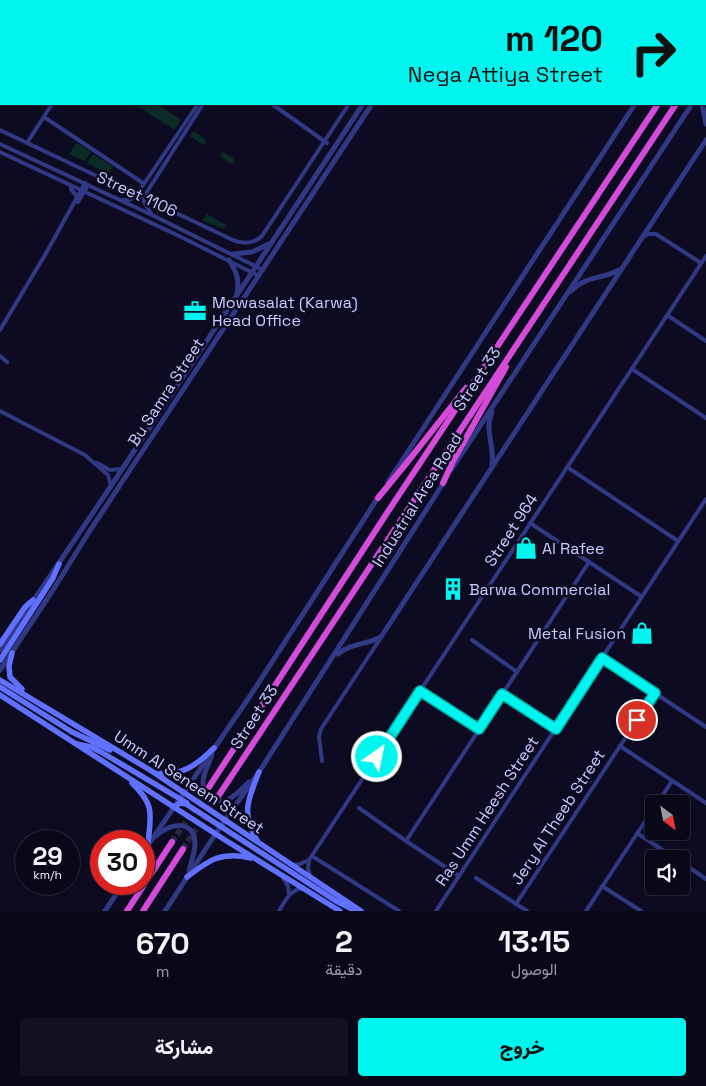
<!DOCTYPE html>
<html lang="ar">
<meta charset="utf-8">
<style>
:root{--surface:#090819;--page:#121122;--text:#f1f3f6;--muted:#999aa2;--line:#292938;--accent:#00f5ef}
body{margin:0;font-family:"Space Grotesk",Vazirmatn,sans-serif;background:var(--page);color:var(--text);direction:rtl;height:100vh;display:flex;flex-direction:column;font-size:19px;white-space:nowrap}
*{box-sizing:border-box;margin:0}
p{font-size:16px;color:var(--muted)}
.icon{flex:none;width:28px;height:28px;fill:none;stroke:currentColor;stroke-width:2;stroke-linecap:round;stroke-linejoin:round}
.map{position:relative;height:911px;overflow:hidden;direction:ltr}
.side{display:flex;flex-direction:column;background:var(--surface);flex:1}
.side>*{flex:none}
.top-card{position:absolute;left:0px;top:0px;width:706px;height:105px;box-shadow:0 1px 4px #0004,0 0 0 1px var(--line);direction:rtl;background:#00f5ef;color:#111;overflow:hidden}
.needle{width:32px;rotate:148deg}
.buttons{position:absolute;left:645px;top:795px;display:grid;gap:10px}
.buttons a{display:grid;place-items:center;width:45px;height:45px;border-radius:5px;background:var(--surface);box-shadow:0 1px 4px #0004,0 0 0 1px var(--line);font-size:25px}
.speed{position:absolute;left:15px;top:830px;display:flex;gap:10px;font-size:25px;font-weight:700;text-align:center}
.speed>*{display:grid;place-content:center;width:65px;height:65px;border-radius:50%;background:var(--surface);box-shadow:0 1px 4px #0004,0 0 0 1px var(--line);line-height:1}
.speed small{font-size:12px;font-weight:400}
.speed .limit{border:8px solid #d22;background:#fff;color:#111}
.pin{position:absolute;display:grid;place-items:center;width:42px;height:42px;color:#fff;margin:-21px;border:2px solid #fff;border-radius:50%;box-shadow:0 1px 5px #0007}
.me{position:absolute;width:55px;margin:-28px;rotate:33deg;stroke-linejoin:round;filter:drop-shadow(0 0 4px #0008)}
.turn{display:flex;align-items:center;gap:18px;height:105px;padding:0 20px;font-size:22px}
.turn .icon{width:65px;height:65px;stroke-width:2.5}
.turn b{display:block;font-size:35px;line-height:42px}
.eta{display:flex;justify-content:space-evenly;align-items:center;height:85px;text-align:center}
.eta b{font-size:30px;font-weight:800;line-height:35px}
.action{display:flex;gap:10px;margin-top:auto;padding:10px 20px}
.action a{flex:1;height:58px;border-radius:5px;background:var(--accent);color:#111;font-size:20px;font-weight:800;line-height:58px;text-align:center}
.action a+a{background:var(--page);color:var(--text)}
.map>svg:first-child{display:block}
.green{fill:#0d2b26}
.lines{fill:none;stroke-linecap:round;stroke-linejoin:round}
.trunk-tunnel{stroke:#282842;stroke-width:6;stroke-dasharray:6 3;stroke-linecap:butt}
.minor{stroke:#313884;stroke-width:4}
.tertiary{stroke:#313884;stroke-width:5}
.secondary{stroke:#6171ff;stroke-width:5.5}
.trunk{stroke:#d44bda;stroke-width:6}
.route-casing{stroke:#009f9b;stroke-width:12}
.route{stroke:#00f5ef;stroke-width:9}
.labels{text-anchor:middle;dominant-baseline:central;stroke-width:5;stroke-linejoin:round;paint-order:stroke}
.street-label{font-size:16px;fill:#cacbff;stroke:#0c0b21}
.poi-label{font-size:16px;fill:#cacbff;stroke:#0c0b21;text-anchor:start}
</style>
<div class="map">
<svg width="706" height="911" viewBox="0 0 706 911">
<rect width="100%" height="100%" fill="#0c0b21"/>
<g class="green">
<path d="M135 104H157L181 120 174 130Z"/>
<path d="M194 131 205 139 206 144H201L190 136Z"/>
<path d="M77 143 91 152 85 161 69 154Z"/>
<path d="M222 152 233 158 234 163H229L220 156Z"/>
<path d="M93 154 113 167 108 174 87 163Z"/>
<path d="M207 214 226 225V227L223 229 209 223 202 221Z"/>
</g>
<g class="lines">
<g class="trunk-tunnel">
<path d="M172 842 209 788"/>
<path d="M183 849 218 796"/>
</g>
<g class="minor">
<path d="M116 0 118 1"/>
<path d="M344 0 346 1"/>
<path d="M356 0 358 1"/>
<path d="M46 1 47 0"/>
<path d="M122 1 123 0"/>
<path d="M265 1 266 0"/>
<path d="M271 1 272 0"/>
<path d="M416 1 417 0"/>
<path d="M0 70 1 68"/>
<path d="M0 73 1 74"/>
<path d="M272 104 327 143"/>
<path d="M44 117 143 183"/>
<path d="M0 130 143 198"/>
<path d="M27 143 52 104"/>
<path d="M0 144 152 215 263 270"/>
<path d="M0 152 177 235 259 276"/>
<path d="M71 186V189L78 198"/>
<path d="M147 192 148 196 153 202 235 241C245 244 255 243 262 236L349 104"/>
<path d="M123 200H129L135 197 198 104"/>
<path d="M78 202 88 185"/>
<path d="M151 213 145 204 143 198 203 104"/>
<path d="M643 237 649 234H656L701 263"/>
<path d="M667 315 706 341"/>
<path d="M0 330 45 255 85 183"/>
<path d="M0 356 7 362"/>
<path d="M632 369 706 418"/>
<path d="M0 411 85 455 108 475 111 486"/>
<path d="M97 463 110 470 122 469"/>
<path d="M567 467 678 541"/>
<path d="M530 523 642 597"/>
<path d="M472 640 517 672"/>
<path d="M602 658 706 727"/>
<path d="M421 691 479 729"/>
<path d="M503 694 556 729"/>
<path d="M620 746 706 803"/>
<path d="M322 761 319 737 321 729 380 639"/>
<path d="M657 804 672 781"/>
<path d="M359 808 406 841 459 876"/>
<path d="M637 833 676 859"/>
<path d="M406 841 589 562"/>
<path d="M312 856 399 911"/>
<path d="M681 862 706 879"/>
<path d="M292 865 300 864 309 860"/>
<path d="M310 876 308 868 309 860 706 256"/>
<path d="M283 878 288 886 289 894"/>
<path d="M476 878 527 911"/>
<path d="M602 886 641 911"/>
<path d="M516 904 655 693"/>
<path d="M279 911C285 901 290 890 303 888"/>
<path d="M436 911 706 499"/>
<path d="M586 911 654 808"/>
</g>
<g class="tertiary">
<path d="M430 1 431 0"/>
<path d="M439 1V0"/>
<path d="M702 1 703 0"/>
<path d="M705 88 706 86"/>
<path d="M702 104 706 124"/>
<path d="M233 254 252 252 271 243"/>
<path d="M229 260C236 271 240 280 237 293"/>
<path d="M571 291C587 275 601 280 619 270"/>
<path d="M492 412C484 430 495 446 492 465"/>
<path d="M451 470 692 104"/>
<path d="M388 482 635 104"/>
<path d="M0 650 111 486 363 104"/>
<path d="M338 654C351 643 366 645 381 637L706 140"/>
<path d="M0 670 53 590 89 532 372 104"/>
<path d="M212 755C209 764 203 773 203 782 203 787 205 792 209 796 224 810 239 792 249 782"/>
<path d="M156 836C169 823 194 819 195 843 195 853 191 862 189 871"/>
<path d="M144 851 250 696 379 496"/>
<path d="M105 911 123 884"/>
<path d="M165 911 220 827 259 772 444 482"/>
</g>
<g class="secondary">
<path d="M0 644 25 607 33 600"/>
<path d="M12 653 9 666 10 677 22 689"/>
<path d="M0 660 53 578 59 564"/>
<path d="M0 680 150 770 361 911"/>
<path d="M0 687 72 732 110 750"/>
<path d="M0 695 225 840 340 911"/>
<path d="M77 744 91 747 101 752 187 803"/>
<path d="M157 773C181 777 198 764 214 748"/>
<path d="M132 783C155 805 151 814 148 843"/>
<path d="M174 807 180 803 186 804 336 901 356 911"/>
<path d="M257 840C241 814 248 799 259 772"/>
<path d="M187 877C209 860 221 851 251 858"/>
</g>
<g class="trunk">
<path d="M705 32 706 30"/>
<path d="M705 59 706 58"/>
<path d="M443 483 453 461 506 367"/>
<path d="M378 498 409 460 466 388"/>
<path d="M209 787 387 513 658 104"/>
<path d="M219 795 676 104"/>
<path d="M127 911 172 842"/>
<path d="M143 911 183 849"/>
</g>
</g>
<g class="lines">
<defs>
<path id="route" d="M377 757 420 691 479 729 502 694 556 729 602 658 655 693 637 720"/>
</defs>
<use href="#route" class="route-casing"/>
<use href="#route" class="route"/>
</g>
<defs>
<symbol id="office-bare" viewBox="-9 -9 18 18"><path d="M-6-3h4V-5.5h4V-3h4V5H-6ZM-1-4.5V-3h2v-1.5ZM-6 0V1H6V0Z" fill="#00f5ef" stroke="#0c0b21" stroke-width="2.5" paint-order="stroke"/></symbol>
<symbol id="shop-bare" viewBox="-9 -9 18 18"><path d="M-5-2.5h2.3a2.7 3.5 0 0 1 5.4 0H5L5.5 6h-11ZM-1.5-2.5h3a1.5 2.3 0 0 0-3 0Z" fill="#00f5ef" stroke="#0c0b21" stroke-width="2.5" paint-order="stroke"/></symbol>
<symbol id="building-bare" viewBox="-9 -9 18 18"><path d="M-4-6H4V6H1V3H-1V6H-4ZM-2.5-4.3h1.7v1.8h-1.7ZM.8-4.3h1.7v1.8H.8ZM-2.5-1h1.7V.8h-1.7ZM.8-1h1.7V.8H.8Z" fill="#00f5ef" stroke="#0c0b21" stroke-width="2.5" paint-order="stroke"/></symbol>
</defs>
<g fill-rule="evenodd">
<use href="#office-bare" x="179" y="295" width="32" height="32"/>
<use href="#shop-bare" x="510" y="532" width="32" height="32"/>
<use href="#building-bare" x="437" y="573" width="32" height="32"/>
<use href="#shop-bare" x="626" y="617" width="32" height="32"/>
</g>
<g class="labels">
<g class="street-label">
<text transform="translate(137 194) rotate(25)">Street 1106</text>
<text transform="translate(477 379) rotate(-57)">Street 33</text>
<text transform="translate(166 392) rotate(-57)">Bu Samra Street</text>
<text transform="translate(417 500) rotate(-58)">Industrial Area Road</text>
<text transform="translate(511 530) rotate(-57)">Street 964</text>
<text transform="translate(254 717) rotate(-57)">Street 33</text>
<text transform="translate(189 782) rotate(33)">Umm Al Seneem Street</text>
<text transform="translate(487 811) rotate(-57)">Ras Umm Heesh Street</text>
<text transform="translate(558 817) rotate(-57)">Jery Al Theeb Street</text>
</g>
<g class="poi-label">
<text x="212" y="302">Mowasalat (Karwa)<tspan x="212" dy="18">Head Office</tspan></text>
<text x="542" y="548">Al Rafee</text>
<text x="469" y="589">Barwa Commercial</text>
<text x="626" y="633" text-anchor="end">Metal Fusion</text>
</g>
</g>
</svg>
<div class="buttons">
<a><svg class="needle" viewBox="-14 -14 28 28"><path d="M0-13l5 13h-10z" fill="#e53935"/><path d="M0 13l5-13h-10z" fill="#999aa2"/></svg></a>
<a><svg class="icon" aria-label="sound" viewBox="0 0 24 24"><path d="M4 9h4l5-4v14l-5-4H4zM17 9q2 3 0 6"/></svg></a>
</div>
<div class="speed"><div>29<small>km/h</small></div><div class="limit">30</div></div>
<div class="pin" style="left:637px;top:720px;background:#d93025"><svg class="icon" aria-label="arrive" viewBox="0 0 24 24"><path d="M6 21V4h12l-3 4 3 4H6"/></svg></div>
<svg class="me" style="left:377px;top:757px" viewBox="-20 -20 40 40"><circle r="17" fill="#00f5ef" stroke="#fff" stroke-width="3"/><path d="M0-11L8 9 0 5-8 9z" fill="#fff"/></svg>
<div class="top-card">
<div class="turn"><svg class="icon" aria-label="right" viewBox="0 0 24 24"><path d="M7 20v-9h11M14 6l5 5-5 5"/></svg><div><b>120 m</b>Nega Attiya Street</div></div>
</div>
</div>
<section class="side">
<div class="eta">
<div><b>13:15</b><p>الوصول</p></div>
<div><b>2</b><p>دقيقة</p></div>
<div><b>670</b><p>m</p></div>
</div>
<div class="action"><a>خروج</a><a>مشاركة</a></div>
</section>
